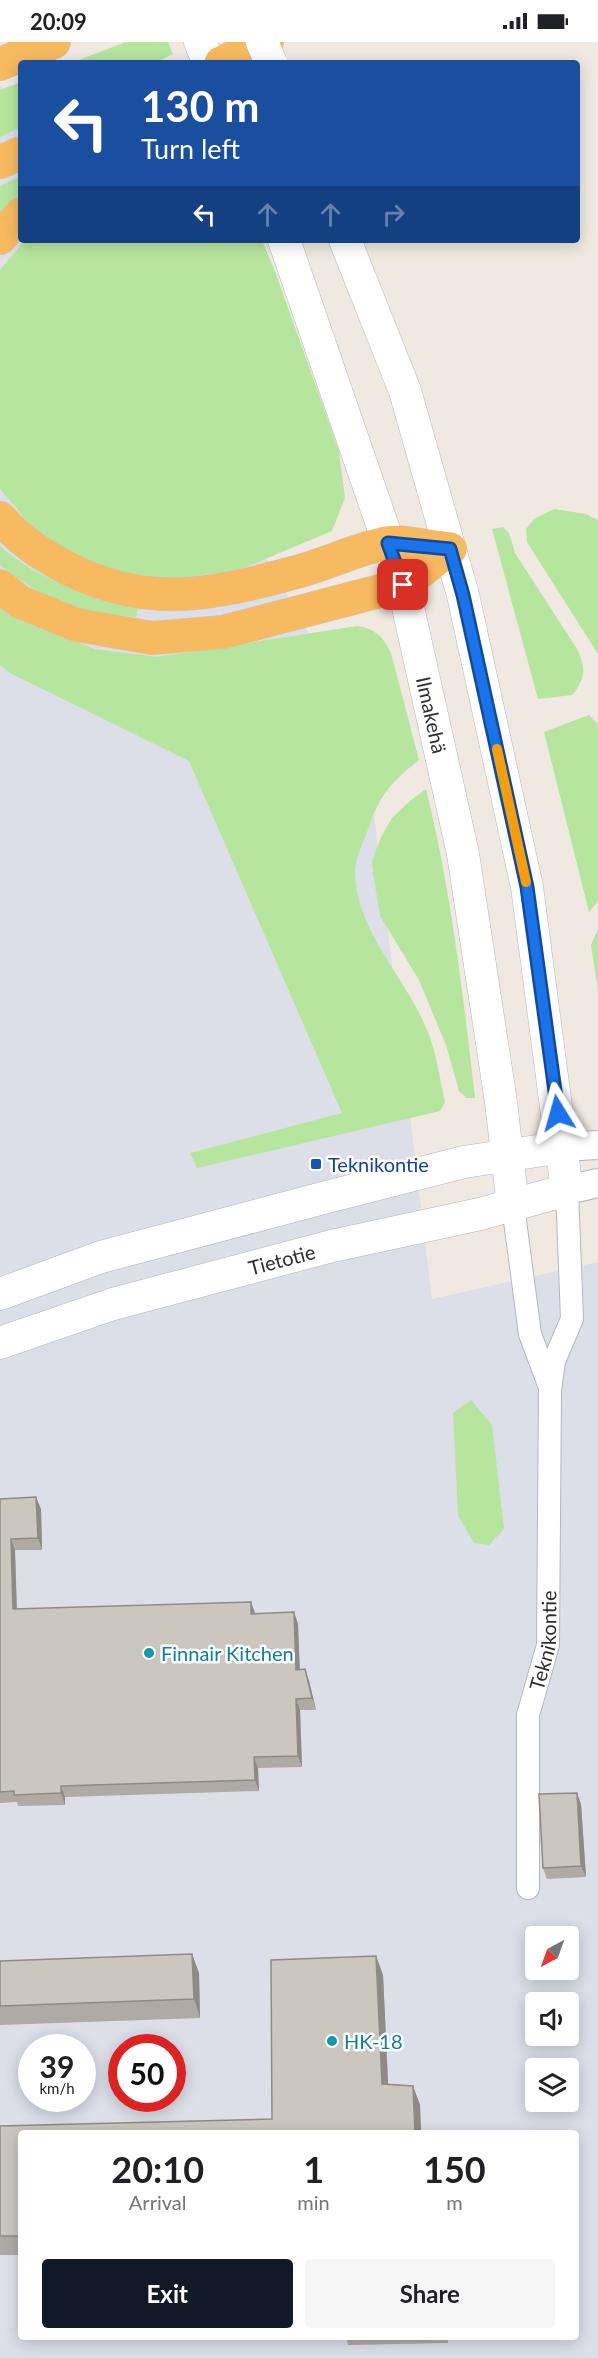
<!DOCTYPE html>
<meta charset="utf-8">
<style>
:root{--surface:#fff;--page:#f6f6f6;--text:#202124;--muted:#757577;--accent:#111827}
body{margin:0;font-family:Lato,sans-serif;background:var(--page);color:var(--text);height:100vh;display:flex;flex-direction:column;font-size:22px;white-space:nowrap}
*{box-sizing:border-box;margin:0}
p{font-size:20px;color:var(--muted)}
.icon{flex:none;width:33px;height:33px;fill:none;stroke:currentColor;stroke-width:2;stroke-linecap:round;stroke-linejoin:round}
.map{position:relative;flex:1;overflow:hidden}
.sheet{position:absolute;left:18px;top:2088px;width:561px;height:210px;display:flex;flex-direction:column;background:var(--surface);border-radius:6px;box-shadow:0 3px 15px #0003}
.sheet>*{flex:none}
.hud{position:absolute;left:18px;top:18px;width:562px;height:183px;border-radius:6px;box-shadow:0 3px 15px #0003;background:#1a4fa0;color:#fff;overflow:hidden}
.needle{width:39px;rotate:221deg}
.tools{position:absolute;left:525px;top:1884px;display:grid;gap:12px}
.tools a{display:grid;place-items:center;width:54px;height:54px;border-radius:6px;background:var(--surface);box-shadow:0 3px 15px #0003;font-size:30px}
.speed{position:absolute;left:18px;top:1992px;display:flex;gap:12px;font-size:30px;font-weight:700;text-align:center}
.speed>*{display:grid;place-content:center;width:78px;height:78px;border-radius:50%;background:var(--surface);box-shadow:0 3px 15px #0003;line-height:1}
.speed small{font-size:15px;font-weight:400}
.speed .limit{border:9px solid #d22;background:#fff;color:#111}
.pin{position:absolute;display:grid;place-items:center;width:51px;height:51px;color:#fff;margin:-26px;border-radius:12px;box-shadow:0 3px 9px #0006}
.me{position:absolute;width:66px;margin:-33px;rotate:352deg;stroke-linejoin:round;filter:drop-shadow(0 0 4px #0008)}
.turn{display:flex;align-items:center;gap:21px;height:126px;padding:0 24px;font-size:27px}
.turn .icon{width:78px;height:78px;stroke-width:2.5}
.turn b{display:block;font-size:42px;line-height:51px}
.lanes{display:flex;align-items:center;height:57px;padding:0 24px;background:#0003;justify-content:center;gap:30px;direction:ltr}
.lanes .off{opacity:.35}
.eta{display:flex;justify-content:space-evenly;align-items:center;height:102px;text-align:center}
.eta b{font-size:36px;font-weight:700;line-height:42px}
.action{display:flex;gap:12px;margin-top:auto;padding:12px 24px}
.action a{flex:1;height:69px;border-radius:6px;background:var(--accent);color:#fff;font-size:24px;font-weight:700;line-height:69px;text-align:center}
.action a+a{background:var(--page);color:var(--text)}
.status{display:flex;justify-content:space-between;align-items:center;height:42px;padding:0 30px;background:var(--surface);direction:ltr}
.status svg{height:16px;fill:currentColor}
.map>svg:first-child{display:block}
.airport{fill:#dcdee8;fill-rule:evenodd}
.green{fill:#b6e59e}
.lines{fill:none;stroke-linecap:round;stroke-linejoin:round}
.minor-casing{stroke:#b4b7c1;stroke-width:24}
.tertiary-casing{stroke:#b4b7c1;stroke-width:30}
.secondary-casing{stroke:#b4b7c1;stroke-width:33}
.trunk-casing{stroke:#c9c9c9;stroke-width:34}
.minor{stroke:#fff;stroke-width:22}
.tertiary{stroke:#fff;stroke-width:28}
.secondary{stroke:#fff;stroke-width:32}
.trunk{stroke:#f8ba60;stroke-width:33}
.secondary-bridge-casing{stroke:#b4b7c1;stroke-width:33;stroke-linecap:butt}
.secondary-bridge{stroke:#fff;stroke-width:32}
.wall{fill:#afaba4}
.shaded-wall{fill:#8e8b86}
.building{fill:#cbc7bf;stroke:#8e8b86;stroke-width:1.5}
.route-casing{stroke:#114b97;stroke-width:15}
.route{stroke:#1a73e8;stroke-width:10}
.slow{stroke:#f59e0b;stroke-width:10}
.transit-dot{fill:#1a4fb4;stroke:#fff;stroke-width:2}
.culture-dot{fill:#0f9aa8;stroke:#fff;stroke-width:2}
.labels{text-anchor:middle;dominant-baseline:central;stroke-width:5;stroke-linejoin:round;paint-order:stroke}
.street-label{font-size:20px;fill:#2e2e2e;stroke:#fff}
.transit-label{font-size:20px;fill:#164399;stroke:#fff;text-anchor:start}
.culture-label{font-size:20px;fill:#0d838f;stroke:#fff;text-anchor:start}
</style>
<div class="status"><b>20:09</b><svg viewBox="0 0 49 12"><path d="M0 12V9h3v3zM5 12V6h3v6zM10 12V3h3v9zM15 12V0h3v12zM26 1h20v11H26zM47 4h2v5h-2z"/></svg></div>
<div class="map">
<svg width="598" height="2316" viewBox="0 0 598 2316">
<rect width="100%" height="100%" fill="#efe9e1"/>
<path class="airport" d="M0 42 21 80V198H88L364 689 432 1257 598 1220V2316H0ZM536 1894H568V1928H536ZM536 1960H568V1994H536ZM32 2006H82V2056H32ZM122 2006H172V2056H122ZM536 2026H568V2060H536ZM21 2091H576V2295H21Z"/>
<g class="green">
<path d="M126 0H168L173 12 155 21H71Z"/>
<path d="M21 40V85L0 95V48Z"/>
<path d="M21 134V152L0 176V144Z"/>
<path d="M25 198H262L276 232 339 409 345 456 332 489 239 528 158 539 89 523 33 486 0 447V228Z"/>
<path d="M554 467 586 472 598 478V612L527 500 526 487 534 477Z"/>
<path d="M503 485 509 491 515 511 577 607C586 626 586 636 572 653L538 657 492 487Z"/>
<path d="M0 504C42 541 86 552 139 563L136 575C121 574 104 575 90 571 57 562 26 544 0 523Z"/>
<path d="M0 564 19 578 95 607 157 615 357 584C376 587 383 595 391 611L419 718C390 741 379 754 367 790 363 801 355 817 355 829 355 890 409 938 429 993 437 1014 440 1038 445 1060L440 1069 197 1126 190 1111 342 1071 189 719 10 631 0 623Z"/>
<path d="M589 673 598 682V859L589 870 544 690Z"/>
<path d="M426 747C451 848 463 952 475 1056H467L459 1049 446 1003 419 938 380 874 373 831 372 819 381 795 392 776 410 759Z"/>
<path d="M598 887V948L591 903Z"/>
<path d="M471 1358 492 1383 504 1487 489 1503 474 1501 458 1473 453 1371Z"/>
</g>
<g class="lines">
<defs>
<g id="minor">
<path d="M513 1164 530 1292 549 1343"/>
<path id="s1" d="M528 1846V1673L548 1603 550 1348 554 1319 572 1277 567 1148"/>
</g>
<g id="tertiary">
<path d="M563 1105 598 1103"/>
<path d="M567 1148 598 1141"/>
</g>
<g id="secondary">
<path d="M200 0 209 21"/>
<path id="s2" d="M284 198 403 543 463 812 501 1060 513 1164"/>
<path d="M0 1252 101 1215 323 1156 464 1120 563 1105"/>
<path id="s3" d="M0 1301 113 1262 332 1204 480 1172 567 1148 527 845 463 553 405 349 345 198"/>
</g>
<g id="trunk">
<path d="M221 21 267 0"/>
<path d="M0 22 54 0"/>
<path d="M0 120 21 111"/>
<path d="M0 196 21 172"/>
<path d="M0 476C22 500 40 512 69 527 150 568 216 552 300 529 329 521 357 507 387 501 401 498 434 506 450 507"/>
<path d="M0 544 20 560 77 583 152 596 223 590 403 543 450 507"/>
</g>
</defs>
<use href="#minor" class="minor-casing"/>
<use href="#tertiary" class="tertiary-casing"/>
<use href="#secondary" class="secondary-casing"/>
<use href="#trunk" class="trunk-casing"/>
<use href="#minor" class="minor"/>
<use href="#tertiary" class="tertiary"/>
<use href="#secondary" class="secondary"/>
<use href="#trunk" class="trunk"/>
<defs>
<path id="secondary-bridge" d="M262 0 271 21"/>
</defs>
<use href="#secondary-bridge" class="secondary-bridge-casing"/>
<use href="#secondary-bridge" class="secondary-bridge"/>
</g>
<g class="wall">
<path d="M0 1457 41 1467 42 1508H15L17 1567 255 1571V1572L294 1570 298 1582 300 1628 309 1639 316 1668H300L302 1725 258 1726 259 1749 65 1755V1763L18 1764 17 1760 0 1761Z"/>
<path d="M581 1762 586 1835 547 1837 543 1826Z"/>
<path d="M192 1912 199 1931 200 1976 0 1983V1919Z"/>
<path d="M376 1914 383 1933 388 2042 413 2044 420 2063 421 2091H21V2213H0V2084L272 2077Z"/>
<path d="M346 2295H448V2301L348 2303Z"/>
</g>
<g class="shaded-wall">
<path d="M36 1455 41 1467 42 1508 38 1496Z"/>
<path d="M11 1497 15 1508 17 1578 13 1567Z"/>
<path d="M251 1560 255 1571V1583L251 1572Z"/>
<path d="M294 1570 298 1582 300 1639 296 1628Z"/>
<path d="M305 1627 309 1639 316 1668 312 1656Z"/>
<path d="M296 1657 300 1668 302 1725 298 1714Z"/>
<path d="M254 1715 258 1726 259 1749 255 1738Z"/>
<path d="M61 1744 65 1755V1763L61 1751Z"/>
<path d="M577 1751 581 1762 586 1835 581 1824Z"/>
<path d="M192 1912 199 1931 200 1976 194 1957Z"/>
<path d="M376 1914 383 1933 389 2061 382 2042Z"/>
<path d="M413 2044 420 2063 421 2091H415Z"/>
</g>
<g class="building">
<path d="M36 1455 38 1496 11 1497 13 1567 251 1560V1572L294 1570 296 1628 305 1627 312 1656 296 1657 298 1714 254 1715 255 1738 61 1744V1751L14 1753V1749L0 1750V1457Z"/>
<path d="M577 1751 581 1824 543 1826 539 1752Z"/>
<path d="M192 1912 194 1957 0 1964V1919Z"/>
<path d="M376 1914 382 2042 413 2044 415 2091H21V2194H0V2084L272 2077 271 1918Z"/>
<path d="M346 2295H438L346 2297Z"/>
</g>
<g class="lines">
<defs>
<path id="route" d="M403 543 388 501 450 507 463 553 527 845 558 1071"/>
</defs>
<use href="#route" class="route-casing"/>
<use href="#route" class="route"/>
<path class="slow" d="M497 707 526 840"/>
</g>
<rect class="transit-dot" x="310" y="1116" width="12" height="12" rx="3"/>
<g class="culture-dot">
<circle cx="149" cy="1611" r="6"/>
<circle cx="332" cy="1999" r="6"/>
</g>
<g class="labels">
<g class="street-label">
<text stroke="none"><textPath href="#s2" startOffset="498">Ilmakehä</textPath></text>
<text stroke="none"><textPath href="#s3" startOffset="294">Tietotie</textPath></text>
<text stroke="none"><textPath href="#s1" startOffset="250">Teknikontie</textPath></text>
</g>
<g class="transit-label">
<text x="328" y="1122">Teknikontie</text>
</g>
<g class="culture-label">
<text x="161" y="1611">Finnair Kitchen</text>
<text x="344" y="1999">HK-18</text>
</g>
</g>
</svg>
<div class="tools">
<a><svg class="needle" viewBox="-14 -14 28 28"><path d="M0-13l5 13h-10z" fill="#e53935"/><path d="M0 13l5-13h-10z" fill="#757577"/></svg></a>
<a><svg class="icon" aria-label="sound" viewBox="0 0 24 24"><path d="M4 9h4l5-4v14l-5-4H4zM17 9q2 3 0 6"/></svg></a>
<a><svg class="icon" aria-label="layers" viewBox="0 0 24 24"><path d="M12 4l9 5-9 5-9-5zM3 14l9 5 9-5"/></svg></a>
</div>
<div class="speed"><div>39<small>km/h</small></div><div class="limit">50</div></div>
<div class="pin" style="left:403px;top:543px;background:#d93025"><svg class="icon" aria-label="arrive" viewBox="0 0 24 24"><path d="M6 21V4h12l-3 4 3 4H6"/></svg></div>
<svg class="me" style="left:558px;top:1071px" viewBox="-20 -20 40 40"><path d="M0-17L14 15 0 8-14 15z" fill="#1a73e8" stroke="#fff" stroke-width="4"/></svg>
<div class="hud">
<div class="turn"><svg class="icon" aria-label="left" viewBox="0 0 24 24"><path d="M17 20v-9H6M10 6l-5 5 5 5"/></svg><div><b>130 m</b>Turn left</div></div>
<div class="lanes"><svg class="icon" aria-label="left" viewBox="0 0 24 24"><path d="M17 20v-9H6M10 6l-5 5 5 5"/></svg><svg class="icon off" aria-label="ahead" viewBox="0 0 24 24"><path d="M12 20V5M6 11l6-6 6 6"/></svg><svg class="icon off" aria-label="ahead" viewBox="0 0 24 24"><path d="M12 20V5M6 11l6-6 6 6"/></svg><svg class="icon off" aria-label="right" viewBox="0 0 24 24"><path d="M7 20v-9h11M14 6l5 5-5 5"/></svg></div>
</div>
<section class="sheet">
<div class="eta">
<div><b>20:10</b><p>Arrival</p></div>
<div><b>1</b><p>min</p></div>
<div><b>150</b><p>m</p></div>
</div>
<div class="action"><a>Exit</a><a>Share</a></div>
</section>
</div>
